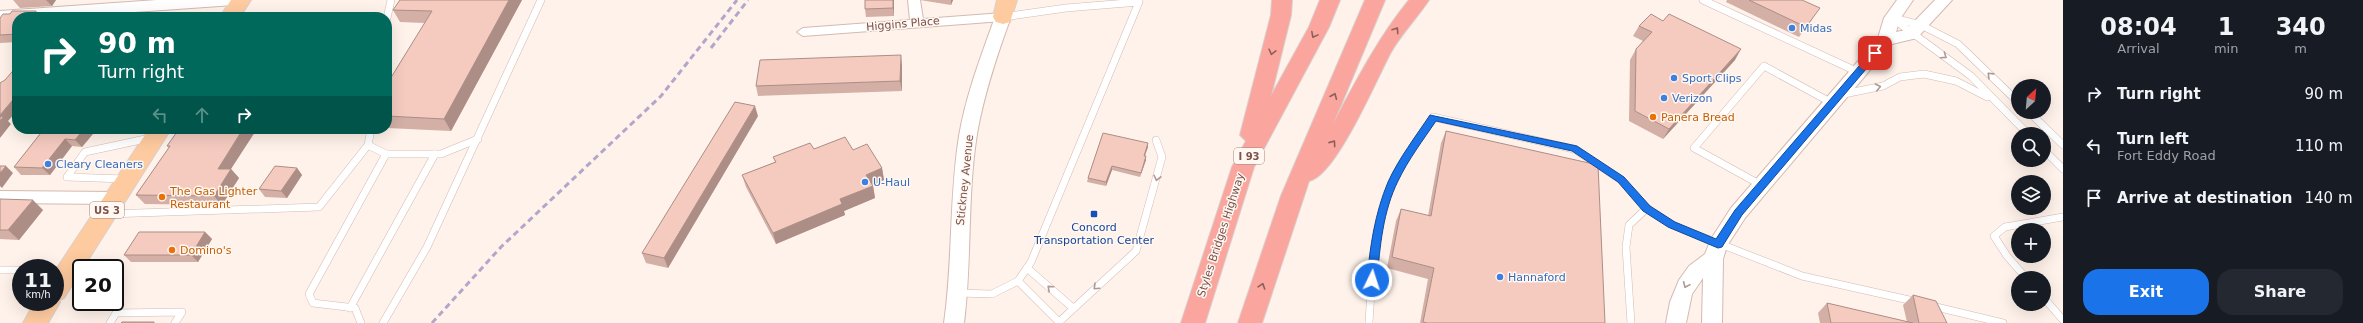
<!DOCTYPE html>
<meta charset="utf-8">
<style>
:root{--surface:#171b24;--page:#242831;--text:#f1f3f6;--muted:#9ea1a6;--accent:#1a73e8}
body{margin:0;font-family:"DejaVu Sans",sans-serif;background:var(--page);color:var(--text);height:100vh;display:flex;flex-direction:column;font-size:15px;white-space:nowrap}
*{box-sizing:border-box;margin:0}
p{font-size:13px;color:var(--muted)}
.icon{flex:none;width:22px;height:22px;fill:none;stroke:currentColor;stroke-width:2;stroke-linecap:round;stroke-linejoin:round}
.map{position:relative;flex:1;overflow:hidden}
.drawer{display:flex;flex-direction:column;background:var(--surface);width:300px}
.drawer>*{flex:none}
.guide{position:absolute;left:12px;top:12px;width:380px;height:122px;border-radius:16px;box-shadow:0 4px 16px #0002;background:#00695c;color:#fff;overflow:hidden}
.needle{width:26px;rotate:26deg}
.buttons{position:absolute;left:2011px;top:79px;display:grid;gap:8px}
.buttons a{display:grid;place-items:center;width:40px;height:40px;border-radius:50%;background:var(--surface);box-shadow:0 4px 16px #0002;font-size:20px}
.speed{position:absolute;left:12px;top:259px;display:flex;gap:8px;font-size:20px;font-weight:700;text-align:center}
.speed>*{display:grid;place-content:center;width:52px;height:52px;border-radius:50%;background:var(--surface);box-shadow:0 4px 16px #0002;line-height:1}
.speed small{font-size:10px;font-weight:400}
.speed .limit{border:2px solid #111;border-radius:6px;background:#fff;color:#111}
.pin{position:absolute;display:grid;place-items:center;width:34px;height:34px;color:#fff;margin:-17px;border-radius:8px;box-shadow:0 2px 6px #0006}
.me{position:absolute;width:44px;margin:-22px;rotate:4deg;stroke-linejoin:round;filter:drop-shadow(0 0 3px #0008)}
.turn{display:flex;align-items:center;gap:14px;height:84px;padding:0 20px;font-size:18px}
.turn .icon{width:52px;height:52px;stroke-width:2.5}
.turn b{display:block;font-size:28px;line-height:34px}
.lanes{display:flex;align-items:center;height:38px;padding:0 20px;background:#0003;justify-content:center;gap:20px;direction:ltr}
.lanes .off{opacity:.35}
.eta{display:flex;justify-content:space-evenly;align-items:center;height:68px;text-align:center}
.eta b{font-size:24px;font-weight:700;line-height:28px}
.primary-button{display:flex;gap:8px;margin-top:auto;padding:8px 20px}
.primary-button a{flex:1;height:46px;border-radius:16px;background:var(--accent);color:#fff;font-size:16px;font-weight:700;line-height:46px;text-align:center}
.primary-button a+a{background:var(--page);color:var(--text)}
ul{padding:0;list-style:none}
li{display:flex;align-items:center;gap:12px;height:52px;padding:0 20px}
li div{flex:1}
li b{display:block;font-size:15px}
li em{font-style:normal}
main{display:flex;flex:1;min-height:0}
.map>svg:first-child{display:block}
.lines{fill:none;stroke-linecap:round;stroke-linejoin:round}
.service-casing{stroke:#d4bab1;stroke-width:8}
.minor-casing{stroke:#d4bab1;stroke-width:2}
.tertiary-casing{stroke:#d4bab1;stroke-width:2}
.primary-casing{stroke:#dacfcd;stroke-width:2}
.motorway-casing{stroke:#dacfcd;stroke-width:2}
.service{stroke:#fff;stroke-width:7}
.minor{fill:#fff;fill-rule:evenodd}
.tertiary{fill:#fff;fill-rule:evenodd}
.primary{fill:#fecba0;fill-rule:evenodd}
.motorway{fill:#faa69e;fill-rule:evenodd}
.rail{stroke:#b3a6ca;stroke-width:3;stroke-dasharray:6 4;stroke-linecap:butt}
.wall{fill:#d3afa5}
.shaded-wall{fill:#ac8e86}
.building{fill:#f5cbc0;stroke:#ac8e86}
.oneway{stroke:#8e5f57}
.oneway2{stroke:#b09893}
.route{fill:#1a73e8;stroke:#114b97}
.shop-dot{fill:#3f7fe0;stroke:#fff7f1;stroke-width:1.5}
.food-dot{fill:#e8710a;stroke:#fff7f1;stroke-width:1.5}
.transit-dot{fill:#1a4fb4;stroke:#fff7f1;stroke-width:1.5}
.labels{text-anchor:middle;dominant-baseline:central;stroke-width:3;stroke-linejoin:round;paint-order:stroke}
.shield{fill:#fff7f1;stroke:#a3847d;stroke-width:1}
.shield-label{font-size:10px;font-weight:bold;fill:#7b534b}
.street-label{font-size:11px;fill:#7b534b;stroke:#fff7f1}
.shop-label{font-size:11px;fill:#366cbe;stroke:#fff7f1;text-anchor:start}
.food-label{font-size:11px;fill:#c56008;stroke:#fff7f1;text-anchor:start}
.transit-label{font-size:11px;fill:#164399;stroke:#fff7f1}
</style>
<main>
<div class="map">
<svg width="2063" height="323" viewBox="0 0 2063 323">
<rect width="100%" height="100%" fill="#fef2ea"/>
<g class="lines">
<defs>
<g id="service">
<path d="M1703 0 1858 72"/>
<path d="M387 18 391 0"/>
<path d="M1892 18 1971 76 2028 134"/>
<path d="M1893 18 1921 25 1958 44 2018 102"/>
<path d="M1844 94 1883 86 1900 77 1924 74 1956 81 1987 97"/>
<path d="M2029 112 2063 145"/>
<path d="M371 129 368 145 386 154"/>
<path d="M2044 150 2063 169"/>
<path d="M125 179 67 177 85 152 150 138"/>
<path d="M1761 185 1694 148 1764 66 1832 103"/>
<path d="M108 214 319 207 368 145"/>
<path d="M1027 268 1073 308"/>
<path d="M0 270H21"/>
<path d="M2026 278 2007 256 1994 236 2005 227 2063 217"/>
<path d="M1018 281 1059 322 1136 251 1162 157 1156 140"/>
<path d="M958 293 992 294 1018 281 1031 262 1139 2 1066 8 1003 17"/>
<path d="M2044 298 2063 320"/>
<path d="M1932 306 2003 323"/>
<path d="M350 308 435 154"/>
<path d="M110 323 116 313 182 312 175 323"/>
<path d="M361 323 355 308 313 303 309 294 386 154H441L478 139"/>
<path d="M383 323 427 247 541 0"/>
<path d="M1369 323C1372 275 1374 227 1393 182 1403 159 1419 138 1433 117L1574 149 1621 180 1647 208 1672 225 1802 276 1918 302"/>
<path d="M1631 323 1626 247 1629 225 1647 208"/>
</g>
<g id="minor">
<path d="M908 0H920L923 19 1003 13 1009 17 1003 21 803 36 797 32 803 28 910 20Z"/>
<path d="M0 191 115 192 120 194 122 198 120 202 115 204 0 203Z"/>
</g>
<g id="tertiary">
<path d="M157 0H242L240 4 234 5 63 17H17V20L0 21V11Z"/>
<path d="M1897 0H1913L1900 19 1896 32 1906 30 1935 0H1952L1917 38 1892 44 1745 218 1727 246 1723 259 1722 323H1702L1703 278 1692 294 1686 323H1666L1670 302 1679 280 1689 266 1705 254 1711 239 1731 208 1878 38 1884 18Z"/>
<path d="M1003 12 1009 13 1011 17C997 55 984 94 977 134 967 196 972 260 964 323H944C953 261 949 198 959 136 966 95 981 56 995 17L997 13Z"/>
</g>
<g id="primary">
<path d="M231 0H251L240 17H220Z"/>
<path d="M997 0H1017L1010 22 1003 24 996 22 993 17Z"/>
<path d="M149 129H171L64 298 59 300 60 302 48 323H23L35 302H55V271Z"/>
</g>
<g id="motorway">
<path d="M1272 0H1292L1291 15 1271 96 1309 27 1320 0H1340L1329 27 1254 167 1205 323H1181L1232 167 1246 141 1240 135 1271 15Z"/>
<path d="M1365 0H1385L1333 124C1356 81 1378 38 1409 0H1429C1417 18 1402 33 1391 52 1377 78 1336 176 1309 181L1262 323H1238L1281 196Z"/>
</g>
</defs>
<use href="#service" class="service-casing"/>
<use href="#minor" class="minor-casing"/>
<use href="#tertiary" class="tertiary-casing"/>
<use href="#primary" class="primary-casing"/>
<use href="#motorway" class="motorway-casing"/>
<use href="#service" class="service"/>
<use href="#minor" class="minor"/>
<use href="#tertiary" class="tertiary"/>
<use href="#primary" class="primary"/>
<use href="#motorway" class="motorway"/>
<g class="rail">
<path d="M711 48 748 0"/>
<path d="M432 323 501 247 661 96 737 0"/>
</g>
</g>
<g class="wall">
<path d="M13 0H56L52 6 20 8Z"/>
<path d="M522 0 451 131 387 128V84L425 23 400 22 393 10Z"/>
<path d="M865 0H894V16L866 17 865 9Z"/>
<path d="M920 0H953L951 5Z"/>
<path d="M1727 0H1802L1813 18 1799 37 1726 2Z"/>
<path d="M17 17V42L0 43V18Z"/>
<path d="M1639 26 1735 60 1663 139 1629 121 1630 60 1636 49 1643 41 1633 36Z"/>
<path d="M902 65V91L758 96 756 86Z"/>
<path d="M758 116 668 268 646 263 642 253Z"/>
<path d="M44 129H97L82 147 72 146 50 175H21L14 167Z"/>
<path d="M179 129 231 169 239 178 222 205 145 204 136 195 169 148 167 146Z"/>
<path d="M1446 131 1605 323H1420L1428 279 1387 268 1396 221 1401 209 1428 216 1441 143Z"/>
<path d="M1148 143V147L1145 156 1146 160 1140 177 1112 170 1106 186 1087 182 1088 178Z"/>
<path d="M814 149 853 150 882 168 884 180 873 185 875 198 844 211 845 215 776 244 746 187 742 175 775 162 773 157Z"/>
<path d="M297 168 302 175 287 198 265 197 259 189Z"/>
<path d="M0 199 43 210 19 240 0 239Z"/>
<path d="M205 232 212 239 198 262H131L124 255Z"/>
<path d="M1913 295 1947 323H1820L1818 313 1827 303 1907 322 1903 305Z"/>
</g>
<g class="shaded-wall">
<path d="M46 0H56L52 6Z"/>
<path d="M509 0H522L451 131 444 119Z"/>
<path d="M893 0H894V16L893 8Z"/>
<path d="M951 0H953L951 5Z"/>
<path d="M36 11 41 17H32Z"/>
<path d="M1741 49 1735 60 1663 139 1669 129Z"/>
<path d="M901 55 902 65V91L900 81Z"/>
<path d="M17 95V111L8 121 11 124 0 138V115Z"/>
<path d="M755 106 758 116 668 268 664 258Z"/>
<path d="M84 129H97L82 147 75 140Z"/>
<path d="M243 129H257L231 169 239 178 222 205 214 196 218 169Z"/>
<path d="M65 139 72 146 50 175 42 168Z"/>
<path d="M1148 143V147L1143 160 1144 156Z"/>
<path d="M1146 156V160L1140 177 1141 173Z"/>
<path d="M6 166 13 173 2 188 0 186V173Z"/>
<path d="M1112 166V170L1106 186V182Z"/>
<path d="M297 168 302 175 287 198 281 191Z"/>
<path d="M882 168 884 180 869 187 866 175Z"/>
<path d="M873 186 875 198 844 211 845 215 776 244 773 233 840 199Z"/>
<path d="M33 200 43 210 19 240 8 230Z"/>
<path d="M205 232 212 239 198 262 191 255Z"/>
</g>
<g class="building">
<path d="M400 0H509L444 119 387 116V84L432 11 393 10Z"/>
<path d="M865 0H893V8L865 9Z"/>
<path d="M1749 0H1802L1820 8 1806 27Z"/>
<path d="M12 11H36L32 17H17V34L0 35V18L3 14H10Z"/>
<path d="M1651 14 1663 21 1669 14 1741 49 1669 129 1635 111 1636 49 1652 32 1639 26Z"/>
<path d="M901 55 900 81 756 86 760 60Z"/>
<path d="M17 66V95L0 115V83L5 80Z"/>
<path d="M735 102 755 106 664 258 642 253Z"/>
<path d="M4 116 0 121V117Z"/>
<path d="M44 129H84L75 140 65 139 42 168 14 167Z"/>
<path d="M179 129H243L218 169H231L214 196 136 195 170 146H167Z"/>
<path d="M1446 131 1598 165 1605 323H1427L1423 322 1434 268 1392 257 1401 209 1431 216Z"/>
<path d="M1103 133 1148 143 1144 156H1146L1141 173 1112 166 1106 182 1088 178Z"/>
<path d="M845 137 853 150 867 144 882 168 866 175 873 186 840 199 842 204 773 233 742 175 776 162 773 157 810 143 814 149Z"/>
<path d="M0 166H6L0 173Z"/>
<path d="M275 166 297 168 281 191 259 189Z"/>
<path d="M0 199 33 200 8 230H0Z"/>
<path d="M139 232H205L191 255H124Z"/>
<path d="M1913 295 1936 301 1947 323H1919Z"/>
<path d="M1827 303 1913 323H1831Z"/>
<path d="M122 322H154V323H121Z"/>
</g>
<defs><path id="oneway-chevron" d="M-2-3.5L2.5 0L-2 3.5" fill="none" stroke-width="1.6" stroke-linecap="round" stroke-linejoin="round"/></defs>
<g class="oneway">
<use href="#oneway-chevron" transform="translate(1396 30) rotate(-56)"/>
<use href="#oneway-chevron" transform="translate(1314 35) rotate(118)"/>
<use href="#oneway-chevron" transform="translate(1272 52) rotate(104)"/>
<use href="#oneway-chevron" transform="translate(1334 96) rotate(-67)"/>
<use href="#oneway-chevron" transform="translate(1333 143) rotate(-55)"/>
<use href="#oneway-chevron" transform="translate(1262 286) rotate(-72)"/>
</g>
<g class="oneway2">
<use href="#oneway-chevron" transform="translate(1944 56) rotate(34)"/>
<use href="#oneway-chevron" transform="translate(1990 75) rotate(-136)"/>
<use href="#oneway-chevron" transform="translate(1878 87) rotate(-13)"/>
<use href="#oneway-chevron" transform="translate(1157 178) rotate(103)"/>
<use href="#oneway-chevron" transform="translate(1686 285) rotate(114)"/>
<use href="#oneway-chevron" transform="translate(1096 287) rotate(137)"/>
<use href="#oneway-chevron" transform="translate(1050 288) rotate(-138)"/>
</g>
<path class="route" d="M1875 50 1878 51V55L1742 215 1722 247 1718 248 1668 227 1643 211 1618 182 1572 151 1436 121C1423 140 1408 160 1398 181 1383 211 1380 246 1377 280L1372 284 1367 280C1370 246 1375 213 1388 182 1399 158 1416 136 1430 115L1577 146 1624 177 1650 206 1675 222 1716 239 1735 210 1872 51Z"/>
<g class="shop-dot">
<circle cx="1792" cy="28" r="4"/>
<circle cx="1674" cy="78" r="4"/>
<circle cx="1664" cy="98" r="4"/>
<circle cx="48" cy="164" r="4"/>
<circle cx="865" cy="182" r="4"/>
<circle cx="1500" cy="277" r="4"/>
</g>
<g class="food-dot">
<circle cx="1653" cy="117" r="4"/>
<circle cx="162" cy="197" r="4"/>
<circle cx="172" cy="250" r="4"/>
</g>
<rect class="transit-dot" x="1090" y="210" width="8" height="8" rx="2"/>
<g class="labels">
<g class="shield">
<rect x="1234" y="148" width="30" height="16" rx="3"/>
<rect x="90" y="202" width="34" height="16" rx="3"/>
</g>
<g class="shield-label">
<text x="1249" y="156">I 93</text>
<text x="107" y="210">US 3</text>
</g>
<g class="street-label">
<text transform="translate(903 24) rotate(-5)">Higgins Place</text>
<text transform="translate(965 180) rotate(-84)">Stickney Avenue</text>
<text transform="translate(1221 235) rotate(-72)">Styles Bridges Highway</text>
</g>
<g class="shop-label">
<text x="1800" y="28">Midas</text>
<text x="1682" y="78">Sport Clips</text>
<text x="1672" y="98">Verizon</text>
<text x="56" y="164">Cleary Cleaners</text>
<text x="873" y="182">U-Haul</text>
<text x="1508" y="277">Hannaford</text>
</g>
<g class="food-label">
<text x="1661" y="117">Panera Bread</text>
<text x="170" y="191">The Gas Lighter<tspan x="170" dy="13">Restaurant</tspan></text>
<text x="180" y="250">Domino's</text>
</g>
<g class="transit-label">
<text x="1094" y="227">Concord<tspan x="1094" dy="13">Transportation Center</tspan></text>
</g>
</g>
</svg>
<div class="buttons">
<a><svg class="needle" viewBox="-14 -14 28 28"><path d="M0-13l5 13h-10z" fill="#e53935"/><path d="M0 13l5-13h-10z" fill="#9ea1a6"/></svg></a>
<a><svg class="icon" aria-label="search" viewBox="0 0 24 24"><circle cx="10" cy="10" r="6"/><path d="M15 15l6 6"/></svg></a>
<a><svg class="icon" aria-label="layers" viewBox="0 0 24 24"><path d="M12 4l9 5-9 5-9-5zM3 14l9 5 9-5"/></svg></a>
<a>+</a>
<a>−</a>
</div>
<div class="speed"><div>11<small>km/h</small></div><div class="limit">20</div></div>
<div class="pin" style="left:1875px;top:53px;background:#d93025"><svg class="icon" aria-label="arrive" viewBox="0 0 24 24"><path d="M6 21V4h12l-3 4 3 4H6"/></svg></div>
<svg class="me" style="left:1372px;top:280px" viewBox="-20 -20 40 40"><circle r="17" fill="#1a73e8" stroke="#fff" stroke-width="3"/><path d="M0-11L8 9 0 5-8 9z" fill="#fff"/></svg>
<div class="guide">
<div class="turn"><svg class="icon" aria-label="right" viewBox="0 0 24 24"><path d="M7 20v-9h11M14 6l5 5-5 5"/></svg><div><b>90 m</b>Turn right</div></div>
<div class="lanes"><svg class="icon off" aria-label="left" viewBox="0 0 24 24"><path d="M17 20v-9H6M10 6l-5 5 5 5"/></svg><svg class="icon off" aria-label="ahead" viewBox="0 0 24 24"><path d="M12 20V5M6 11l6-6 6 6"/></svg><svg class="icon" aria-label="right" viewBox="0 0 24 24"><path d="M7 20v-9h11M14 6l5 5-5 5"/></svg></div>
</div>
</div>
<section class="drawer">
<div class="eta">
<div><b>08:04</b><p>Arrival</p></div>
<div><b>1</b><p>min</p></div>
<div><b>340</b><p>m</p></div>
</div>
<ul>
<li><svg class="icon" aria-label="right" viewBox="0 0 24 24"><path d="M7 20v-9h11M14 6l5 5-5 5"/></svg><div><b>Turn right</b></div><em>90 m</em></li>
<li><svg class="icon" aria-label="left" viewBox="0 0 24 24"><path d="M17 20v-9H6M10 6l-5 5 5 5"/></svg><div><b>Turn left</b><p>Fort Eddy Road</p></div><em>110 m</em></li>
<li><svg class="icon" aria-label="arrive" viewBox="0 0 24 24"><path d="M6 21V4h12l-3 4 3 4H6"/></svg><div><b>Arrive at destination</b></div><em>140 m</em></li>
</ul>
<div class="primary-button"><a>Exit</a><a>Share</a></div>
</section>
</main>
